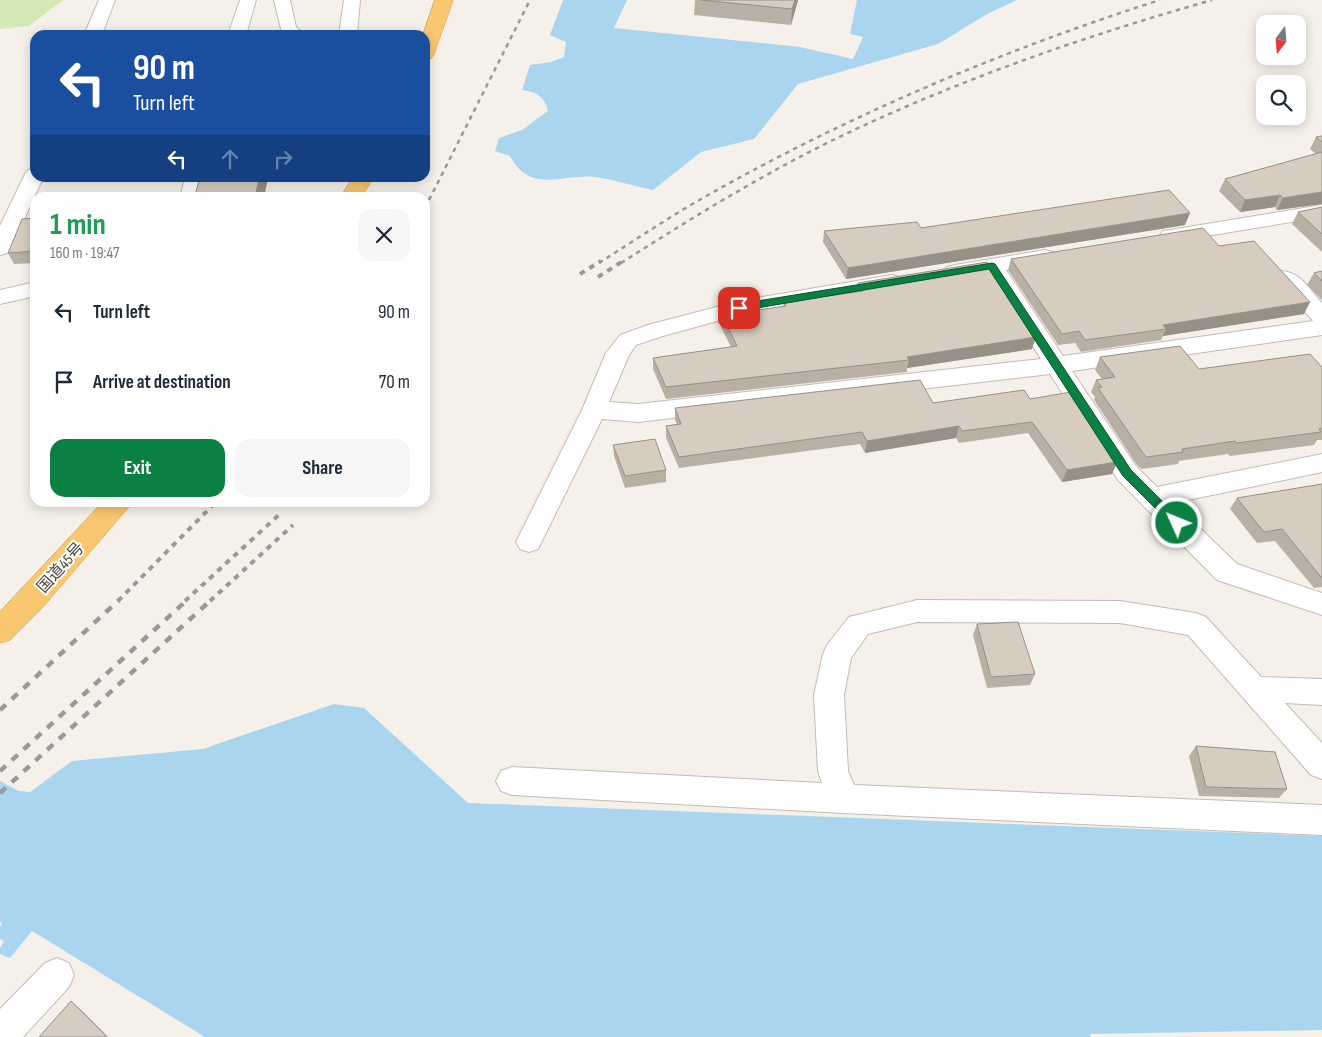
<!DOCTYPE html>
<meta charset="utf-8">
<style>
:root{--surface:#fff;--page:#f6f6f7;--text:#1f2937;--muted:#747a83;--accent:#0b8043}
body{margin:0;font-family:"Sofia Sans Condensed","Noto Sans JP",sans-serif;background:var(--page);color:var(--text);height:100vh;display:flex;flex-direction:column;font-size:19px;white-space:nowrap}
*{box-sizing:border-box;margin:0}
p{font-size:16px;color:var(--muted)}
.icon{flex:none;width:28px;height:28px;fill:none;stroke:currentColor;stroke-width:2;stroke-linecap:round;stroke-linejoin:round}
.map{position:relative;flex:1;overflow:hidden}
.sheet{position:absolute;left:30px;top:192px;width:400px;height:315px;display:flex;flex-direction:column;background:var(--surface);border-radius:15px;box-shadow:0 2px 12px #0003}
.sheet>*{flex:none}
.guide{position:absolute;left:30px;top:30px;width:400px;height:152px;border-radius:15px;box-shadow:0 2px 12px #0003;background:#1a4fa0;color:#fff;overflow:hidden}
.needle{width:32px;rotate:196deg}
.fabs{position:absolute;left:1256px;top:15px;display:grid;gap:10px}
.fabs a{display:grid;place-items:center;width:50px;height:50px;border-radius:10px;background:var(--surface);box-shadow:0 2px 12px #0003;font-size:25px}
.pin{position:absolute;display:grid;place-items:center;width:42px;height:42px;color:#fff;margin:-21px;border-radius:10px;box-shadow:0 2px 8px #0006}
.me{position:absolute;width:55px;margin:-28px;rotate:314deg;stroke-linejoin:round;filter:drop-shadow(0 0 4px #0008)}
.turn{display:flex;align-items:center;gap:18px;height:105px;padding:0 20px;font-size:22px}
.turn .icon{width:65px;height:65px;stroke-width:2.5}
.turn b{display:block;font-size:35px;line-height:42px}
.lanes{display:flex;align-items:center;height:48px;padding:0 20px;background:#0003;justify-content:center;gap:25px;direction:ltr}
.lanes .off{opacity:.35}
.round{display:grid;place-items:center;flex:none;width:52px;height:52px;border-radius:15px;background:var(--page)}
.head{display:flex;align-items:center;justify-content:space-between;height:85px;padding:0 20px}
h1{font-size:30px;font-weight:700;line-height:38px;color:#1e9e55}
.cta{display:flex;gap:10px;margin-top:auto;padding:10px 20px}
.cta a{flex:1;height:58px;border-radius:15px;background:var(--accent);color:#fff;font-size:20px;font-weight:700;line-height:58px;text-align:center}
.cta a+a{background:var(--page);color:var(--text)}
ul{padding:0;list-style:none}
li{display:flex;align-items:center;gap:15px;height:70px;padding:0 20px}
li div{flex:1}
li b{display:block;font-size:19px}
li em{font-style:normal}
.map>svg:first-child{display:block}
.green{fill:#d3e8b5}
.water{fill:#a9d5ef}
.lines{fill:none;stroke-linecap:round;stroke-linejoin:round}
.street-casing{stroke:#c3bcb0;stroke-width:2}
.highway-casing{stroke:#da9b3f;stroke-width:1}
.street{fill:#fff;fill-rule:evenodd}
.highway{fill:#fac670;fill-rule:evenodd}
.rail-far2{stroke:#999;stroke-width:2.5;stroke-dasharray:4.5 4.5;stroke-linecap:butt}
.rail-far1{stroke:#999;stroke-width:4;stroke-dasharray:5.5 5.5;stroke-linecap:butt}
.rail{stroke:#999;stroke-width:4.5;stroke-dasharray:8 8;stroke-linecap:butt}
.wall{fill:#b8b0a5}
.shaded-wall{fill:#969086}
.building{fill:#d6cdc0;stroke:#969086}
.route{fill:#0b8043;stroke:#07532c}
.labels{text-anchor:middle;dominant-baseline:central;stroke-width:4;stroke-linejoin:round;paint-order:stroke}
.street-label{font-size:16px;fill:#494238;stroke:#fff}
</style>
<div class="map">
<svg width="1322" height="1037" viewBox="0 0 1322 1037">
<rect width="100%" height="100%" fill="#f5f1ea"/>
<path class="green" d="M0 0H63L29 26 0 29Z"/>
<g class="water">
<path d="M563 0H627L614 28 800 47 853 59 863 37 850 34 857 0H1017L989 13 938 44 798 84 754 139 701 152 653 190C634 186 615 180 596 177 564 173 530 195 510 156L495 151 499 138 522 130 548 111C545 96 536 92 522 90L530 65 551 62 564 57 566 42 550 35Z"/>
<path d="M334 704 364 708 468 803 1322 836V1030L1090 1034 1091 1037H205L32 931 10 958 0 954V948L4 941 0 939V927L2 923 0 922V781L19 791 30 792 72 761 203 749Z"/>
</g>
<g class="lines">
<defs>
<g id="street">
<path d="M99 0H115L102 35H84Z"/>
<path d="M240 0H256L246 35H228Z"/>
<path d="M274 0H290L296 27 306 35H285L282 33Z"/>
<path d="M344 0H360L357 35H339Z"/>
<path d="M35 168V178H43L11 248 8 253 0 255V226L25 174 28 170Z"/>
<path d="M185 178H205L200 198H180Z"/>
<path d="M1322 205V217L1170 242 1163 241 1159 236 1163 231 1170 230Z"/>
<path d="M1045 250 1053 252 1056 257 1053 262 1006 270 1063 356 1313 321 1274 277 1277 272C1297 267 1310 290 1322 303V335L1072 371 1136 466 1157 487 1322 454V472L1174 503 1237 564 1322 593V615L1217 580 1118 480 1050 374 638 422 602 419 538 549 529 552 520 549 516 542 582 410 606 353 620 335 648 325 739 301 892 275 900 277 903 282 900 287 739 315 663 336 636 345 629 355 609 402 638 404 1041 359 986 274 955 279 947 277 944 272 947 267 955 265Z"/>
<path d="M35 282V296L0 304V290Z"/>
<path d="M917 600 1120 601 1196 613 1206 617 1261 677 1322 679V705L1285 703 1322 743V779L1311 775 1188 635 1120 623 917 622 868 634 851 658 844 695 848 771 854 785 1322 805V835L843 813 512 795 501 791 496 781 501 771 512 767 822 783 818 771 814 695 823 654 827 645 849 617Z"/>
<path d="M57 958 69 963 74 975 69 987 23 1037H0V1009L45 963Z"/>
</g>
<g id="highway">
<path d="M435 0H453L434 54 432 58 425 60V35H423Z"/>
<path d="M353 178H373L361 198H340Z"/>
<path d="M103 502H133L42 608 10 640 0 643V612Z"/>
</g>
</defs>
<use href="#street" class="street-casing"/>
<use href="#highway" class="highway-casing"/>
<use href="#street" class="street"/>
<use href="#highway" class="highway"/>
<g class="rail-far2">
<path d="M425 208 530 0"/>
<path d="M599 263C635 240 671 216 708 195 852 114 1003 50 1160 0"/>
<path d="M621 263C690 219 760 176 833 140 955 81 1082 37 1212 0"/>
</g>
<g class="rail-far1">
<path d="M580 274 601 261"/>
<path d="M598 277 623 261"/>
<path d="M118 601 216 502"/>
<path d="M185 601 282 512"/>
<path d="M210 601 293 525"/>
</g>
<g class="rail">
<path d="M0 710 119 600"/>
<path d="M0 771 187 600"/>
<path d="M0 793 211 600"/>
</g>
</g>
<g class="wall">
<path d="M695 0H798L791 25 694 15Z"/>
<path d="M1322 136V204L1277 210 1275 207 1240 212 1219 191 1225 179 1316 154 1310 149 1316 137Z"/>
<path d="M1322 207V252L1292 224 1298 212Z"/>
<path d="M35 218V263L14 264 8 253Z"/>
<path d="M1185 225 846 279 823 242 824 231 921 228Z"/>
<path d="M1219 246 1304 314 1163 336 1161 340 1081 352 1075 343 1058 345 1008 270 1011 259Z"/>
<path d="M1322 271V300L1307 285 1314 273Z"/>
<path d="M858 283 1032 349 907 368V372L666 399 653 369V358L731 347 721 327 722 315 783 307 784 302 856 292Z"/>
<path d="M1100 357 1199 369 1322 367V440H1317L1314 445 1230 456 1228 454 1179 461 1178 464 1142 469 1137 465 1094 400 1095 397 1091 392 1096 380 1102 379 1095 370Z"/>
<path d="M1030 399 1117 462 1112 474 1062 482 1028 433 959 443 956 438 865 453 860 444 679 468 666 438V426L677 424 675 420V408L933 403Z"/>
<path d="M613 445 666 470V482L625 488 614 456Z"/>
<path d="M1322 484V587L1314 588 1275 541 1257 543 1230 509 1237 498Z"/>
<path d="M977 624 1035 674 1030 685 987 688 973 635Z"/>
<path d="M1196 746 1287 789 1279 798 1199 796 1189 756Z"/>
</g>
<g class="shaded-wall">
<path d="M795 0H798L791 25 792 9Z"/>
<path d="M259 178H268L264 198H255Z"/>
<path d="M1322 192V204L1277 210 1283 198Z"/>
<path d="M1280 195 1275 207 1240 212 1245 200Z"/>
<path d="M1190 213 1185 225 846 279 848 268Z"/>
<path d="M1310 302 1304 314 1163 336 1166 329 1163 325Z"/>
<path d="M1036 337 1032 349 907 368 909 360 907 357Z"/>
<path d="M959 426 956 438 865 453 867 441Z"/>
<path d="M1117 462 1112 474 1062 482 1067 470Z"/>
<path d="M71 1001 80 1009 108 1037H107Z"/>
</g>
<g class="building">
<path d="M701 0H795L792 9Z"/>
<path d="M1322 136V142L1316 137Z"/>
<path d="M1322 152V192L1283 198 1280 195 1245 200 1225 179Z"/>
<path d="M200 178H259L255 198H194Z"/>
<path d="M1169 190 1190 213 848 268 824 231 917 222 921 228Z"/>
<path d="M1322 207V234L1298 212Z"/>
<path d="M35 218V251L8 253 22 219Z"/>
<path d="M1203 228 1219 246 1254 241 1310 302 1163 325 1166 329 1085 340 1079 331 1062 334 1011 259Z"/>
<path d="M987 262 1036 337 907 357 909 360 666 387 653 358 737 346 722 315 786 306 784 302 863 291 858 283Z"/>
<path d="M1322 271V281L1314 273Z"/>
<path d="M1180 346 1199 369 1310 354 1322 367V428L1319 429 1321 432 1237 443 1235 441 1182 449 1183 452 1147 457 1143 453 1098 388 1102 387 1096 380 1115 377 1100 357Z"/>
<path d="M920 380 933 403 1024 390 1030 399 1071 392 1117 462 1067 470 1032 422 962 431 959 426 867 441 862 432 679 457 666 426 681 424 675 408Z"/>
<path d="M655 439 666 470 625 476 613 445Z"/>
<path d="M1322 484V577H1321L1282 529 1264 532 1237 498Z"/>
<path d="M1018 622 1035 674 991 677 977 624Z"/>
<path d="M1196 746 1275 752 1287 789 1206 787Z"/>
<path d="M71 1001 107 1037H39Z"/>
</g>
<path class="route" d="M992 263 995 264 1131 470 1181 520V526H1173L1123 476 989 269 739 311 734 308 739 304Z"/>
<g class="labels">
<g class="street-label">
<text transform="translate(61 568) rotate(-48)">国道45号</text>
</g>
</g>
</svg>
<div class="fabs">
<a><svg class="needle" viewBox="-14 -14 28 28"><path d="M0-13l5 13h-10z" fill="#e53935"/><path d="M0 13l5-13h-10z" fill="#747a83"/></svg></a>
<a><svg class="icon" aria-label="search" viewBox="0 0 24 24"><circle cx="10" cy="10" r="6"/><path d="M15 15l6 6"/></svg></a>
</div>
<div class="pin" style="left:739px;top:308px;background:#d93025"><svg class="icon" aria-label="arrive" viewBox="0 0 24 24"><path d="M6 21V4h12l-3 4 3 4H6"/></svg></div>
<svg class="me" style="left:1177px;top:523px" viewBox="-20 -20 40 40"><circle r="17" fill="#0b8043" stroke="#fff" stroke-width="3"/><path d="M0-11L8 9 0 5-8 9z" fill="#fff"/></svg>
<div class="guide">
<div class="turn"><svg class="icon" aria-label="left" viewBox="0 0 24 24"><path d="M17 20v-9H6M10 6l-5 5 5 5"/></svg><div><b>90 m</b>Turn left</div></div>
<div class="lanes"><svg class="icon" aria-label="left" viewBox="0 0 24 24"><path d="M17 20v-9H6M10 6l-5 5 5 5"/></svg><svg class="icon off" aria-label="ahead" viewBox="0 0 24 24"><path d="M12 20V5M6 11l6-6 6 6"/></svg><svg class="icon off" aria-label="right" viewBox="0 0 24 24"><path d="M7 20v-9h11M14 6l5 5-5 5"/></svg></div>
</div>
<section class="sheet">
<div class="head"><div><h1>1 min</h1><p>160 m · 19:47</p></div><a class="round"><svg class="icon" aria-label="close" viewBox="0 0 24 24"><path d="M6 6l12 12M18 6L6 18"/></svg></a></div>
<ul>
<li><svg class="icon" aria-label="left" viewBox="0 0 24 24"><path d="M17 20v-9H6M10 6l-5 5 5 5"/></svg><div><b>Turn left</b></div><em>90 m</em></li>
<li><svg class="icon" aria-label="arrive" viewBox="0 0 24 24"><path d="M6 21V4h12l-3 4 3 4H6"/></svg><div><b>Arrive at destination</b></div><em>70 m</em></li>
</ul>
<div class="cta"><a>Exit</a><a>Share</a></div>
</section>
</div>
